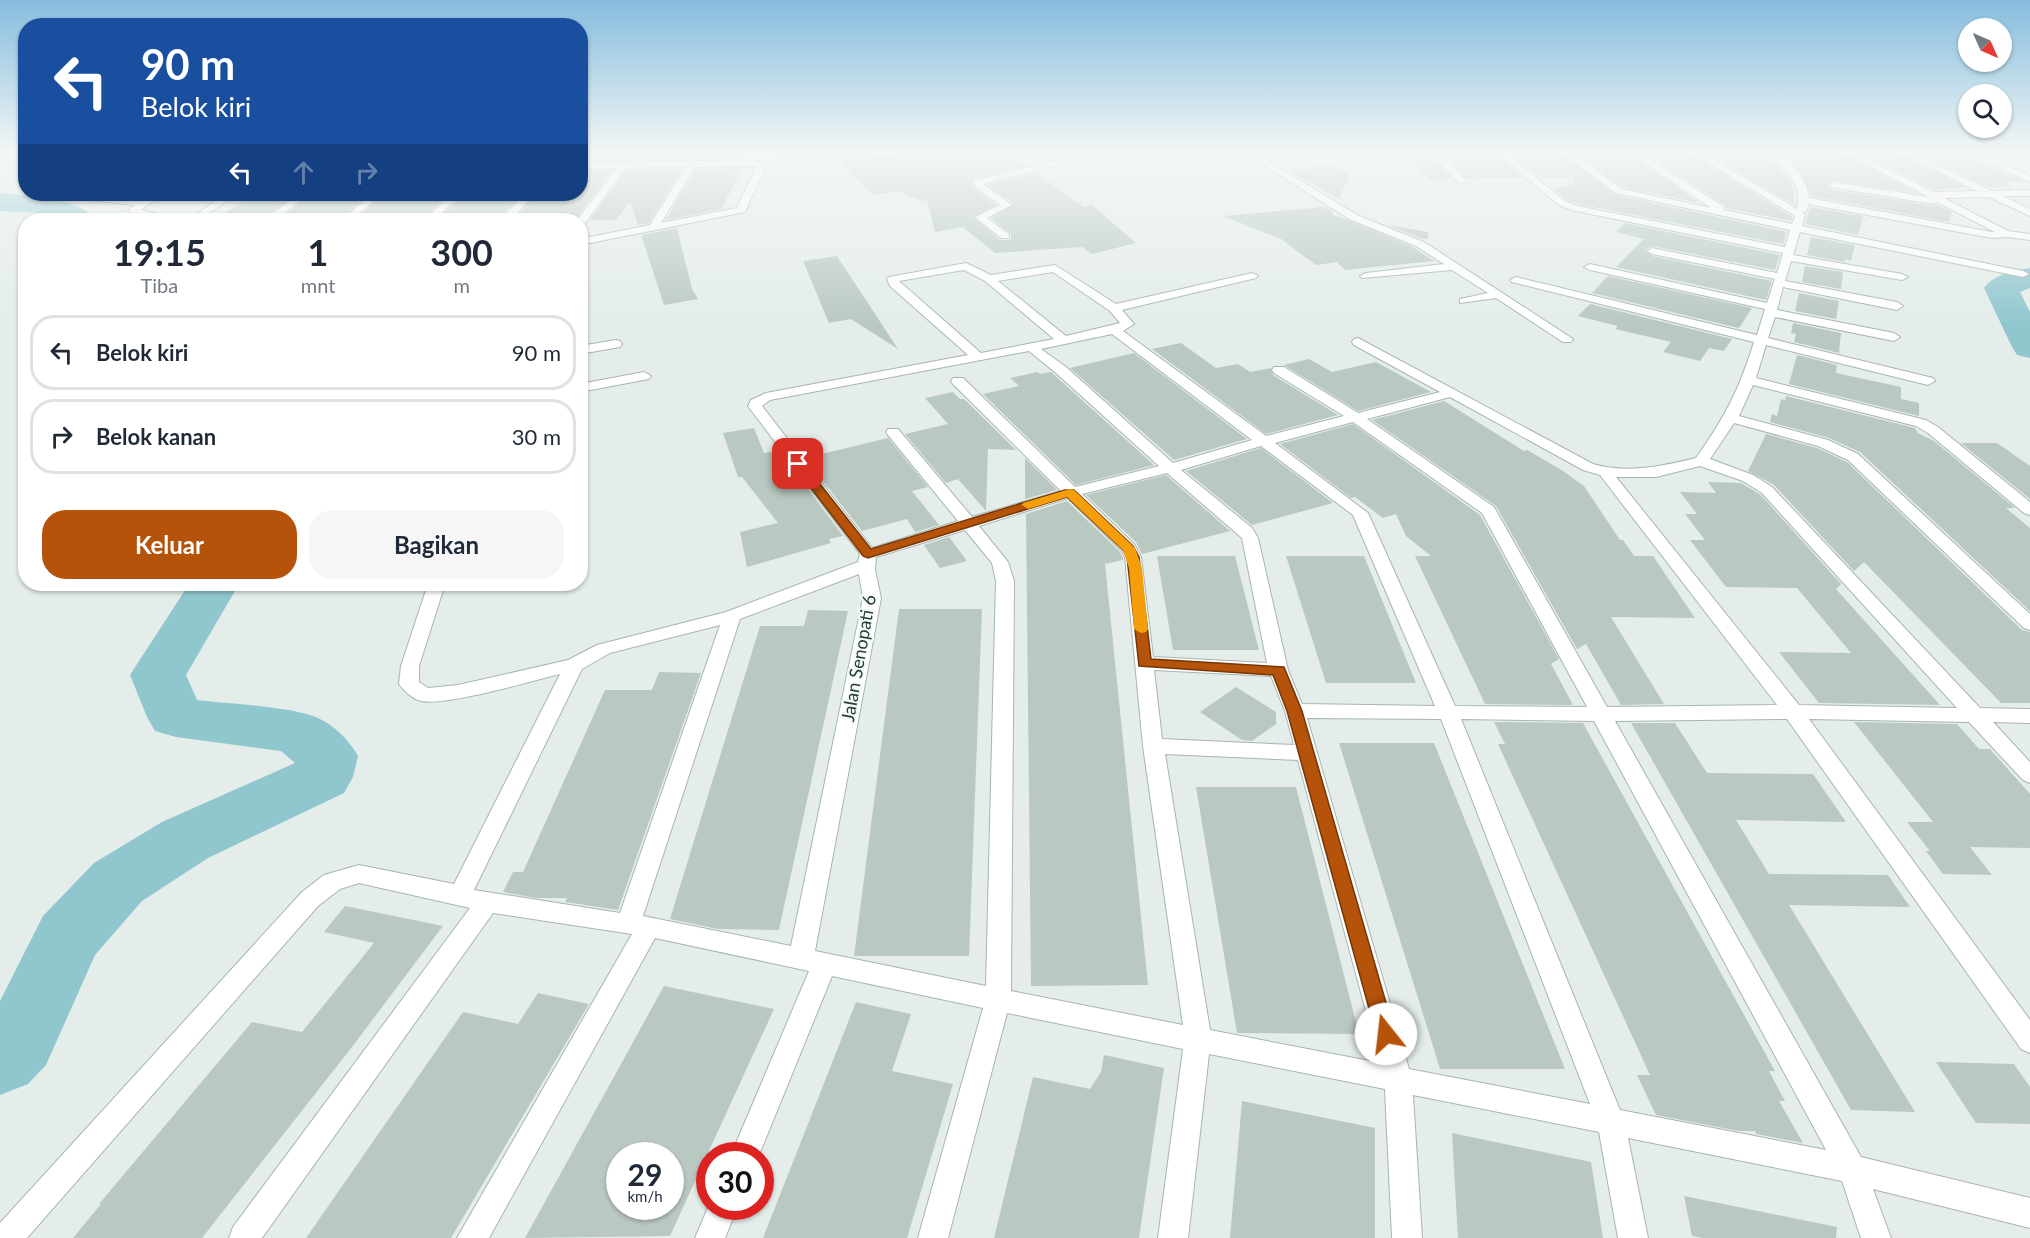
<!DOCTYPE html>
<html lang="id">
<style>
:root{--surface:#fff;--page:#f6f6f7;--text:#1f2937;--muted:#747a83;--line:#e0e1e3;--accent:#b45309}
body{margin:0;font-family:Lato,sans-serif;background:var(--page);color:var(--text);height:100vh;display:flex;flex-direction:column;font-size:22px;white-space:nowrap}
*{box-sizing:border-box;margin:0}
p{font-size:20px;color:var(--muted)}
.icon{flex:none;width:33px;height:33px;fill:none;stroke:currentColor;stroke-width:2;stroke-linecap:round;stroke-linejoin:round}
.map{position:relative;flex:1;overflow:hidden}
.side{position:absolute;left:18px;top:213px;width:570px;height:378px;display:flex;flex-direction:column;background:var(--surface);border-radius:24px;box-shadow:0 2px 4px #0004}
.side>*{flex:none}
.top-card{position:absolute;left:18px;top:18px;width:570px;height:183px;border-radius:24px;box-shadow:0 2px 4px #0004;background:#1a4fa0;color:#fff;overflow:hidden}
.needle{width:39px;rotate:135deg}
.controls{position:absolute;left:1958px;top:18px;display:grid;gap:12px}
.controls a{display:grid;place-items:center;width:54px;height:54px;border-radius:50%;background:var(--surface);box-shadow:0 2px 4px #0004;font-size:30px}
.speed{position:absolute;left:606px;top:1142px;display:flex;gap:12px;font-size:30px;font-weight:700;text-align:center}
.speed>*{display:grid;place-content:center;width:78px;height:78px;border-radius:50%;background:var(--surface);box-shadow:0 2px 4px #0004;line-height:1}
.speed small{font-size:15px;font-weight:400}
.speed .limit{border:9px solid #d22;background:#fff;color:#111}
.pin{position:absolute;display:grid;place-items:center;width:51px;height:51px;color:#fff;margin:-26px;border-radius:12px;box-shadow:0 3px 9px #0006}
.me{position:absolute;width:66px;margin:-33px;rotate:344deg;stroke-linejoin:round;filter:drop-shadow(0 0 4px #0008)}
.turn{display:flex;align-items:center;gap:21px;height:126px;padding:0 24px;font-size:27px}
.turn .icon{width:78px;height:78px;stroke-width:2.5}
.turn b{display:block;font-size:42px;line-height:51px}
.lanes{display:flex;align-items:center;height:57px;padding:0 24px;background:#0003;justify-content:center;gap:30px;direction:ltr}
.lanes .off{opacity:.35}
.eta{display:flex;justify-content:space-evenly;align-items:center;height:102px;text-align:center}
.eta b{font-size:36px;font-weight:700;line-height:42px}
.button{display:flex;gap:12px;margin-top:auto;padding:12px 24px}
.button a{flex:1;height:69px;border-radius:24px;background:var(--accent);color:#fff;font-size:24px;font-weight:700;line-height:69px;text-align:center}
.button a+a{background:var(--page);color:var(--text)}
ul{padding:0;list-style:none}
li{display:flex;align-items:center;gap:18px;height:75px;margin:0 12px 9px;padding:0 12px;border:3px solid var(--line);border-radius:24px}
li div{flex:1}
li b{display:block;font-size:22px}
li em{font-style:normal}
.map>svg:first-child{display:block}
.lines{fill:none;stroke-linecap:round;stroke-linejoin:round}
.river{fill:#90c7ce;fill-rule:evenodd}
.building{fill:#bac8c2;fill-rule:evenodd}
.minor-casing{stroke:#a7b5b0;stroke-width:2}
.minor{fill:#fff;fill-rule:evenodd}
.route{fill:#b45309;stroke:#753606;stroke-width:1.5}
.slow{fill:#f59e0b}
.labels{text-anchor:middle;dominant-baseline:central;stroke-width:4.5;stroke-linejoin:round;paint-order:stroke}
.street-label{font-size:18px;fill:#253e36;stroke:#f5f9f7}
</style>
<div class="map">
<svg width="2030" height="1238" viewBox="0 0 2030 1238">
<rect width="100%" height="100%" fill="#e4ede9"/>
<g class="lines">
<g class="river">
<path d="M0 193C25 195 81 198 96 220H56L38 213 0 211Z"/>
<path d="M2030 268V288L2020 292 2030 312V358L2017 355 2012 347 1984 288C1994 274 2014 271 2030 268Z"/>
<path d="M189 584H239L186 675 197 700C228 704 292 706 318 718 335 726 349 740 358 756L353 777 344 793 208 858 142 901 95 955 46 1065 28 1084 0 1095V1001L43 916 94 863 162 822 295 763 281 751 176 737 155 731 147 717 130 675Z"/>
</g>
</g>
<g class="building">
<path d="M581 151H752L745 152 740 158 580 161Z"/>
<path d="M917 151H1005L1026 166 974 178 971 182 976 190 996 205 973 217 1000 240H1011V234L991 218 1014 204 988 185 1036 173 1084 207 1092 205 1136 243 1092 254 1082 247 995 253 963 227 935 232 927 200 922 201 898 191 873 195 840 161Z"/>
<path d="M1402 151H1427L1452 179H1429Z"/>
<path d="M1441 151H1492L1523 178 1467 179Z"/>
<path d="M1507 151H1558L1616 195 1787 232 1783 244 1578 204 1566 199 1554 189 1574 184 1573 177 1540 178Z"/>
<path d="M1574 151H1625L1700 203 1623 187Z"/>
<path d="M1641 151H1687L1792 217 1791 221 1726 208 1725 205Z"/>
<path d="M1703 151H1762L1792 183 1795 205Z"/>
<path d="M1775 151H1839L1916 193 1834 180 1827 185 1829 189 1933 206 1937 205 1952 212 1949 222 1811 196 1801 172 1788 158Z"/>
<path d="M1857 151H1895L1965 187 1934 190Z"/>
<path d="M1913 151H1956L2025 182H2004L2013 187H1989Z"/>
<path d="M1331 164 1350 174 1339 199 1291 172Z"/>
<path d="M743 168 721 209 666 220 696 169Z"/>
<path d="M682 169 649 223 638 225 630 201 616 220H590L627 170Z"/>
<path d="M612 170 575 220H513L537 194H580V171Z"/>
<path d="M254 194H296L262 220 216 219Z"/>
<path d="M311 194H369L340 220H278Z"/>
<path d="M384 194H449L422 220H355Z"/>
<path d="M464 194H522L498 220H437Z"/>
<path d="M1325 207 1333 212 1332 215 1341 217 1411 246 1434 261 1345 270 1337 262 1316 265 1281 239 1223 216Z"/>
<path d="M1810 207 1863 216 1858 235 1805 224Z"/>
<path d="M1625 223 1780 255 1775 270 1652 246 1645 250 1652 256 1772 281 1766 300 1616 267 1644 239 1616 232Z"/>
<path d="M1388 225 1428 232V239H1423Z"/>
<path d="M677 228 692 289 698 299 664 305 641 235Z"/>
<path d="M1811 237 1855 245 1851 261 1845 259V262L1807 255Z"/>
<path d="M837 256 898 349 851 319 829 323 803 261Z"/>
<path d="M1805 266 1843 272 1841 289 1802 282Z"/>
<path d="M1608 276 1752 308 1739 328 1592 293Z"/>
<path d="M1799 293 1839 301 1836 319 1795 311Z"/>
<path d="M1590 304 1732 339 1724 351 1709 348 1700 361 1663 352 1671 342 1615 329 1618 326 1578 316Z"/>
<path d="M1793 323 1841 333 1839 353 1794 342 1796 334 1791 333Z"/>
<path d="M1181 343 1216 368 1238 364 1250 372 1271 368 1273 375 1338 415 1266 434 1152 349Z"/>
<path d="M1134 353 1247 439 1174 460 1070 368Z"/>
<path d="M1797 355 1837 365 1836 373 1901 387V399L1919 403V416L1789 384Z"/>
<path d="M1309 359 1332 372 1376 362 1431 392 1358 411 1284 365Z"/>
<path d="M1037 372 1040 374 1051 372 1154 465 1076 485 983 394 1019 386 1010 378Z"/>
<path d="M953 392 960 399H964L1016 450 988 449 986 511 958 479 946 483 905 434 948 424 925 398Z"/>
<path d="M1786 396 1915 428 1918 433 1934 441 2015 508H2006L2030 528V611L1860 452 1829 438 1770 422 1772 414 1777 416 1781 399 1785 400Z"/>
<path d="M1444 401 1524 451 1527 450 1560 469 1584 486 1620 540H1623L1634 556H1653L1695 618 1611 617 1664 704 1621 705 1586 644 1577 649 1496 506 1372 420Z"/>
<path d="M1353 424 1480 515 1559 659 1551 664 1573 705 1485 704 1415 556H1431L1406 536 1396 514 1383 518 1355 497 1351 498 1280 444Z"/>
<path d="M754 428 764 453 771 452 778 464 788 462 843 536 829 539 831 543 747 567 740 532 778 523 742 477H738L723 433Z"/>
<path d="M1766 434 1817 448 1847 462 2022 630 2030 632V703H2001L1864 562 1854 571 1774 485 1748 471Z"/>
<path d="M888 438 928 487 912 491 939 525 915 532 907 519 862 531 805 458Z"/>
<path d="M1961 443H1997L2030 466V499Z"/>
<path d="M1261 448 1333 503 1252 525 1186 471Z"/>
<path d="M1025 458 1057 490 1025 499Z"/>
<path d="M1166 475 1230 531 1142 554 1136 542 1086 495Z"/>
<path d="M1708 482 1741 483 1761 495 1841 584 1836 589 1940 705 1819 703 1779 652 1851 653 1797 588 1726 587 1690 540H1705L1685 514H1697L1680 492 1716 493Z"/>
<path d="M1067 501 1119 551 1123 558V560L1105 564 1148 985 1031 986 1026 514Z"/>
<path d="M949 537 967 561 940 568 924 545Z"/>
<path d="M1157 556H1235L1259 650H1173Z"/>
<path d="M1286 556H1364L1416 683H1326Z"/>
<path d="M899 609H982L969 956H854Z"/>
<path d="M808 610 848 611 779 930 718 929 670 919 760 626H804Z"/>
<path d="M659 672 701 673 618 910 565 902 567 898H536L503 892 513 872H523L605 690H652Z"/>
<path d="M1236 687 1276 712V724L1252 741 1242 740 1200 712Z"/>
<path d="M1494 722 1583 723 1775 1071H1769L1785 1101H1779L1803 1143 1756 1134 1755 1131H1739L1656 1115 1637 1075H1650L1498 744H1505Z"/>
<path d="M1854 722 1957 724 1979 749H1990L2030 794V848L1970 847 1992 875 1943 874 1926 851H1930L1907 822H1933Z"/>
<path d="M1631 723H1675L1707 773 1813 774 1846 822 1736 820 1769 874 1888 875 1910 907 1789 905 1915 1112 1851 1110Z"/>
<path d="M1339 743H1434L1565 1069H1440Z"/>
<path d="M1196 787H1296L1359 1034 1237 1033Z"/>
<path d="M345 906 443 926 352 1047 202 1238H73L101 1204H99L252 1022 302 1032 374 943 324 932Z"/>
<path d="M664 986 774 1009 670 1236 525 1238ZM620 1155H670V1206H620Z"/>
<path d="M538 993 589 1004 451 1238H306L463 1012 518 1024Z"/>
<path d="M856 1002 911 1014 892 1071 953 1084 907 1238H763Z"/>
<path d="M1104 1055 1164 1068 1139 1238H994L1033 1077 1090 1089 1101 1072Z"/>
<path d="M1936 1062 2014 1064 2030 1087V1124L1976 1123Z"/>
<path d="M1242 1101 1375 1128V1238H1230Z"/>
<path d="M1452 1133 1591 1162 1603 1238H1458Z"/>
<path d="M1684 1196 1837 1227 1836 1238H1703L1692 1236Z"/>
</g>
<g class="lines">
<defs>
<g id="minor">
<path d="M803 151H817L795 159 746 160 742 157 746 154 795 153Z"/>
<path d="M1099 151H1114L983 184 1012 205 987 218 1009 234V238H1001L975 217 1000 205 977 188 973 182 975 180Z"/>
<path d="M1242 151H1252L1357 215 1424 242 1573 339 1571 342H1563L1496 298 1460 303V299L1488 293 1452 270 1362 278 1360 276 1366 273 1444 264 1416 246 1349 219Z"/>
<path d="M1429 151H1438L1465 179V183H1459Z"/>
<path d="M1494 151H1503L1565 201 1577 206 1785 247 1790 230 1616 193 1560 151H1570L1622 189 1711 208 1627 151H1637L1724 207V210L1792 224 1795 216 1689 151H1699L1797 209C1803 179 1782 169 1764 151 1785 151 1807 176 1809 198L1992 232H1995L1937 202 1933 204 1831 187 1829 185 1834 182 1929 197 1841 151H1852L1933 192 1977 191 1897 151H1908L1992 191 2030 190V196H2003L2030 209V216L1989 197 1944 198 2008 231 2030 234V240L2008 237 1992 238 1808 204 1807 210 1803 213 1805 215 1802 226 2023 271 2029 274 2023 277 1800 232 1793 255 1902 274 1908 277 1902 280 1791 261 1785 281 1897 302 1903 306 1897 310 1783 287 1777 310 1894 333 1900 337 1894 341 1775 317 1768 338 1933 378 1935 381 1928 385 1766 345 1756 378 1926 420 1938 427 2030 502V515L2024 513 1928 433 1916 426 1753 385 1739 416 1828 440 1858 454 2030 614V630L2024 628 1848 460 1818 446 1734 423 1710 459 1753 475 1772 487 1980 708 2030 709V723L1993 722 2030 762V783L2023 780 1969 722 1809 719 2030 1020V1053L2021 1049 1787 719 1615 721 1861 1157 2030 1198V1228L1873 1189 1891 1238H1861L1842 1181 1628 1138 1648 1238H1618L1599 1132 1413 1095 1422 1238H1392L1385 1089 1209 1054 1188 1238H1158L1183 1049 1007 1013 948 1238H918L983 1008 832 976 759 1155H731L809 971 655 938 489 1238H457L632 934 493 913 262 1238H229L233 1227 470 908 359 883 340 889 318 906 27 1238H0V1223L302 892 324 875 359 865 454 884 560 674C531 681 446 706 421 701 413 699 404 691 399 684L401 666 428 584H445L419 666V682L428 688 458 685 568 660 597 645 726 612 858 562 860 554 748 406 751 400 766 393 968 355 890 286 887 279 889 277 966 263 991 275 1055 265 1116 304 1252 273 1258 276 1256 278 1122 310 1134 324 1123 331 1266 436 1344 416 1274 373 1272 370 1274 367H1284L1358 413 1440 392 1354 345 1352 342 1354 339 1358 338 1593 464C1627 474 1663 466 1696 458 1725 417 1739 390 1754 342L1512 282 1510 280 1516 277 1757 335 1765 309 1590 270 1584 267 1590 264 1767 303 1775 279 1652 254 1647 251 1652 248 1777 273 1783 253 1571 210 1559 205ZM964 270 985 281 1054 339 981 353 899 281ZM1053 272 1110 311 1120 323 1066 336 998 281ZM1112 334 1252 440 1173 463 1066 367 1041 349ZM1029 351 1056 373 1159 466 1075 487 963 378H953L951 381 953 384 1061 491 972 517 898 429H888L886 432 888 435 958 521 872 548 762 406 770 400ZM1450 397 1583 470 1600 475 1777 705 1607 707 1494 507 1367 419ZM1353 422 1482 513 1587 707 1455 706 1368 513 1275 443ZM1261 446 1353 515 1435 706 1302 704 1288 670 1258 538 1252 528 1181 470ZM1700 466 1743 481 1762 493 1957 708 1799 705 1616 477H1656ZM1167 473 1242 538 1267 663 1153 657 1141 557 1134 544 1082 494ZM1068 498 1121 550 1125 557 1143 746 1183 1025 1011 991 1014 581 1008 562 979 526ZM965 530 992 563 996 581 986 986 815 951 881 598 875 570 876 557ZM859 574 863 598 791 946 643 916 740 619ZM720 625 620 913 474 890 582 669 610 653ZM1154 670 1271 676 1285 711 1294 745 1162 739ZM1307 718 1441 719 1590 1104 1409 1069ZM1461 719 1594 721 1826 1150 1620 1110ZM1165 754 1298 760 1380 1063 1210 1030Z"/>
<path d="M1964 151H1975L2030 176V182Z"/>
<path d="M752 160 766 166 745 212 580 245V239L650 225 686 167 626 168 584 225 580 226V220H577L617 168 580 169V163ZM751 166 756 167 737 208 661 223 695 167Z"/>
<path d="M77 194 142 200 152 194H162L141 210 182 220C167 222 141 220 128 211L135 205 80 199 77 198Z"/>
<path d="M226 194H237L199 220H188Z"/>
<path d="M299 194H309L275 220H264Z"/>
<path d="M372 194H382L352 220H342Z"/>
<path d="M452 194H462L434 220H424Z"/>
<path d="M525 194H535L510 220H500Z"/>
<path d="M616 340 620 341 622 344 620 347 580 354V346Z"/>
<path d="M644 372 651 376 649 379 580 392V384Z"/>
<path d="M710 1203V1206H738L725 1238H695Z"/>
</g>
</defs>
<use href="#minor" class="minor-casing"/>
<use href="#minor" class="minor"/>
</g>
<linearGradient id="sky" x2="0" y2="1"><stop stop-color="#85bcde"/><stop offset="0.47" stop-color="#f3f7f5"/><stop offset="1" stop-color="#f3f7f5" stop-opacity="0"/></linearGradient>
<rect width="2030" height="324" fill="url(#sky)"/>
<path class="route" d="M798 460 802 461 871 549 1065 490H1074L1133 546 1139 557 1151 659 1284 667 1302 711 1395 1034 1393 1041 1386 1043 1379 1041 1376 1034 1287 711 1273 675 1139 666 1127 557 1123 550 1067 497 868 558 863 556 794 466V461Z"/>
<path class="slow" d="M1070 489 1074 490 1135 548 1142 568 1148 629 1146 632 1141 633 1134 629 1129 568 1123 550 1067 497 1028 509 1022 505 1023 503Z"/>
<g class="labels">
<g class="street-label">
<text transform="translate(858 658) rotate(-80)">Jalan Senopati 6</text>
</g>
</g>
</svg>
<div class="controls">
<a><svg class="needle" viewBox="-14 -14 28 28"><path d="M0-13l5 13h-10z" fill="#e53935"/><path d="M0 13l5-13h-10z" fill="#747a83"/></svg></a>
<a><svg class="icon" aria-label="search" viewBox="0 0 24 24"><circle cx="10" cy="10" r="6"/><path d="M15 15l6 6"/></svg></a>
</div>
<div class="speed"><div>29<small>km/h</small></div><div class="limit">30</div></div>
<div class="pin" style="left:798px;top:464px;background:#d93025"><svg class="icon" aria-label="arrive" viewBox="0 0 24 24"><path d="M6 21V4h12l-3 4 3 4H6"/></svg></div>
<svg class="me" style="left:1386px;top:1034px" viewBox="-20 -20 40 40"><circle r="19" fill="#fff"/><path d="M0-13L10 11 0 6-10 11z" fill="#b45309"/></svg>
<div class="top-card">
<div class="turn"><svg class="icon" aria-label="left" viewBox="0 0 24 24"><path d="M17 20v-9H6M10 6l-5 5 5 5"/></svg><div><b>90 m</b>Belok kiri</div></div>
<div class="lanes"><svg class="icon" aria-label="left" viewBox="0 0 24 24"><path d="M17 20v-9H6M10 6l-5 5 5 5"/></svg><svg class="icon off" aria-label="ahead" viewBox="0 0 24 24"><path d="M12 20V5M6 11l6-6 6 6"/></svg><svg class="icon off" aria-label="right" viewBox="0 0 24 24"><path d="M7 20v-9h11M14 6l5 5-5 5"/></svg></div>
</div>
<section class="side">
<div class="eta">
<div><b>19:15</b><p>Tiba</p></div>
<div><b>1</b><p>mnt</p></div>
<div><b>300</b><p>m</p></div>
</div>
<ul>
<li><svg class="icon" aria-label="left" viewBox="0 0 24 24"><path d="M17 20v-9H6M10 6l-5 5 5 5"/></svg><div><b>Belok kiri</b></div><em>90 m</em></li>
<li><svg class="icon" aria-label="right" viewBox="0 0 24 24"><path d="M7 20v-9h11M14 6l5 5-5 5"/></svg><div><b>Belok kanan</b></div><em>30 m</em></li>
</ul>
<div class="button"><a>Keluar</a><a>Bagikan</a></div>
</section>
</div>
